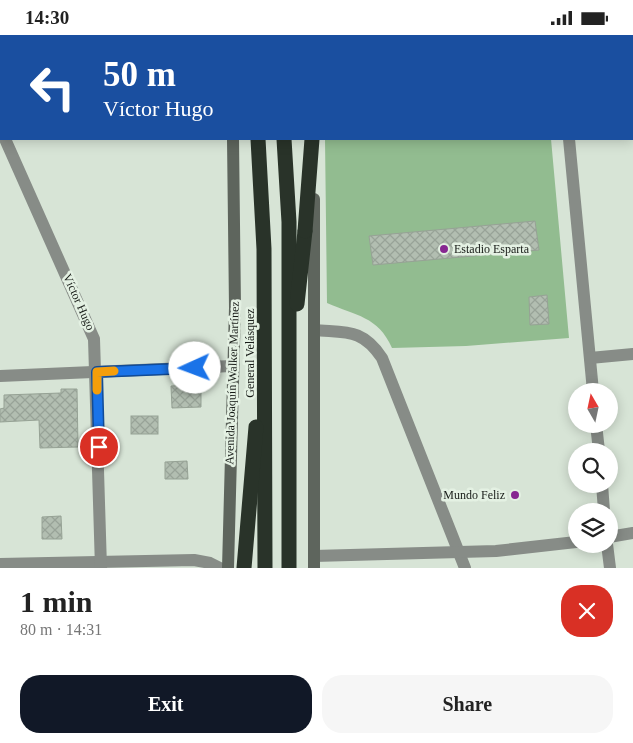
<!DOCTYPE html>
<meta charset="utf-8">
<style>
:root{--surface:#fff;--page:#f6f6f6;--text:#222;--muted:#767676;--accent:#111827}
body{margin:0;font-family:"Times New Roman",serif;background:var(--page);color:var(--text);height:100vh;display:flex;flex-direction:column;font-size:19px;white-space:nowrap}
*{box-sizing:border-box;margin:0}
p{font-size:16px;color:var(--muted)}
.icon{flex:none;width:28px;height:28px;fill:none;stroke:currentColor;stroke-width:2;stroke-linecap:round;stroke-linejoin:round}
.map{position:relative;height:533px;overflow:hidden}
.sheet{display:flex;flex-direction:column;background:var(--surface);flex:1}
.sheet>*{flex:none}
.guide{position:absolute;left:0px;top:0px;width:634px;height:105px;box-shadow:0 2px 12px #0003;background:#1a4fa0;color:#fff;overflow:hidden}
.needle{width:32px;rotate:351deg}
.buttons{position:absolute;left:568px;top:348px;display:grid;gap:10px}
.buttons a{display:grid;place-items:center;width:50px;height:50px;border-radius:50%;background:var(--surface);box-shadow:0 2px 12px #0003;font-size:25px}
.pin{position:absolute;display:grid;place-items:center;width:42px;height:42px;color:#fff;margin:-21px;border:2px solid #fff;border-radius:50%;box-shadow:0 1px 5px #0007}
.me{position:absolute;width:55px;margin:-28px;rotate:268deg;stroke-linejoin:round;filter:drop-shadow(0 0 4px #0008)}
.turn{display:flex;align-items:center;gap:18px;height:105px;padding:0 20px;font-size:22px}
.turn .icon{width:65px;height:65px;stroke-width:2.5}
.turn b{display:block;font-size:35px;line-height:42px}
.round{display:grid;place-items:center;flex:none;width:52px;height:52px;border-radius:20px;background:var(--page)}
.overview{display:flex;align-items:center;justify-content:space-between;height:85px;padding:0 20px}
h1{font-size:30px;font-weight:700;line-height:38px}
.action{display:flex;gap:10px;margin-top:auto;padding:10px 20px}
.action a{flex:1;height:58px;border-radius:20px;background:var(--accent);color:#fff;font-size:20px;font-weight:700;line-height:58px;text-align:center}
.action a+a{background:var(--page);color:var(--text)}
.status{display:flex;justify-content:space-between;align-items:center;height:35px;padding:0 25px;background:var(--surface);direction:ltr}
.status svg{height:14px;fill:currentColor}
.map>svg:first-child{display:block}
.grass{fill:#92bc90}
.building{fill:url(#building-cross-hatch);stroke:#96a295}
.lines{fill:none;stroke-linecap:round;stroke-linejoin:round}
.minor{stroke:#878c87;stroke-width:12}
.tertiary{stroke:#878c87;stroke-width:12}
.secondary{stroke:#5e655d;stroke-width:12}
.motorway{stroke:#293329;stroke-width:15}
.motorway-bridge{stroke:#293329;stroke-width:15}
.route-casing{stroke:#114b97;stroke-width:12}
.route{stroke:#1a73e8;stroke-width:9}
.slow{stroke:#f59e0b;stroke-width:9}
.poi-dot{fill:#872791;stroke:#e4f1e3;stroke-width:2}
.labels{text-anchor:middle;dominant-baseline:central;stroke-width:5;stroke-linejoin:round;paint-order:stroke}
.poi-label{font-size:12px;fill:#171b17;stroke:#e4f1e3;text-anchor:start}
.street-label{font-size:12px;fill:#171b17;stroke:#e4f1e3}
</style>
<div class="status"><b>14:30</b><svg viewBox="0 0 49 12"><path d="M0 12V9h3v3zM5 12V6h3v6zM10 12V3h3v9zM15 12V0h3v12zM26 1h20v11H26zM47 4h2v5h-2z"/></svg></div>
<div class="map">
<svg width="633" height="533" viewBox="0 0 633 533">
<defs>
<pattern id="building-cross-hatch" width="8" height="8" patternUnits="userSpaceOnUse" patternTransform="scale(1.25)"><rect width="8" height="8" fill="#b2beb1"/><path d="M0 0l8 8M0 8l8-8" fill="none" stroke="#98a398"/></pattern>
</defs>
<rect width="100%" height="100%" fill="#d7e4d6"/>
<g class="grass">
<rect x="323" y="0" width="218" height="1"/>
<path d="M325 104H551L569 303 466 311 392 313C378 281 356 281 327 268Z"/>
</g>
<g class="building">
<path d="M535 186 539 215 373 230 369 201Z"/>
<path d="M547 260 549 289 530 290 529 262Z"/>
<path d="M201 350V372L172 373 171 351Z"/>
<path d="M61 354H77L78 412 40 413 39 385 0 387V374L4 373V360L61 358Z"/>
<rect x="131" y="381" width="27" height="18"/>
<path d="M187 426 188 444H165V427Z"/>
<path d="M61 481 62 504H42V482Z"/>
</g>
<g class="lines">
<g class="minor">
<path d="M560 0V1"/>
<path d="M569 104 593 356"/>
<path d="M314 295C346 298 362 293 382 323L465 533"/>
<path d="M590 323 633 319"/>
<path d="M0 341 232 331"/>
<path d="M596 389 599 416"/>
<path d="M602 449 604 476"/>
<path d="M609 502 633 498"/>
<path d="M607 509 610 533"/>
<path d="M314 521 496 516 576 507"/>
<path d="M0 529 194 525 210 528 220 533"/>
</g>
<g class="tertiary">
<path d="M216 0 217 1"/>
<path d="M0 92 1 95"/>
<path d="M5 104 94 304 101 533"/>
</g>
<g class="secondary">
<path d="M294 0 295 1"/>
<path d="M314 164V533"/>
<path d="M228 533 235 273 233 104"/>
</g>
<g class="motorway">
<path d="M242 0V1"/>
<path d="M267 0 268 1"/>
<path d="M313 0V1"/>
<path d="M258 104 264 214 265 533"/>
<path d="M284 104 289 187V533"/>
<path d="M297 269 305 196"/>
<path d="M244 533 256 392"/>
</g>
<path class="motorway-bridge" d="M305 196 312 104"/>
</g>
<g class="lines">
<defs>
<path id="route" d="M99 412 97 337 195 333"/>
</defs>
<use href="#route" class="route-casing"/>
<use href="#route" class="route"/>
<path class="slow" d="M97 355V337L114 336"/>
</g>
<g class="poi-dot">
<circle cx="444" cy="214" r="5"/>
<circle cx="515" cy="460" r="5"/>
</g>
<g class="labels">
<g class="poi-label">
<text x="454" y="214">Estadio Esparta</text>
<text x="505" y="460" text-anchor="end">Mundo Feliz</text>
</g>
<g class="street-label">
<text transform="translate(79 267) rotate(66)">Víctor Hugo</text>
<text transform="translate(250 318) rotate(-90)">General Velásquez</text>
<text transform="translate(232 348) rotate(-88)">Avenida Joaquín Walker Martínez</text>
</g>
</g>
</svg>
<div class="buttons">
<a><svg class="needle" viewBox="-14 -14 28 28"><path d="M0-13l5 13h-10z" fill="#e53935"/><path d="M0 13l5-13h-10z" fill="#767676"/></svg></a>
<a><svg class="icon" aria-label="search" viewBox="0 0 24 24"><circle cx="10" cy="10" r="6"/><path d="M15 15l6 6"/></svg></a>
<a><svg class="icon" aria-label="layers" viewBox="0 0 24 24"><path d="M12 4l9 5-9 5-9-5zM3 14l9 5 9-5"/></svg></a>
</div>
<div class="pin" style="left:99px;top:412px;background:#d93025"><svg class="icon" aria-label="arrive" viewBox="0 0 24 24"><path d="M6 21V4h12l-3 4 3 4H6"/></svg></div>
<svg class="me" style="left:195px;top:333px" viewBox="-20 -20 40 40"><circle r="19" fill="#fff"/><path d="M0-13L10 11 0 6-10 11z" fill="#1a73e8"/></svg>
<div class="guide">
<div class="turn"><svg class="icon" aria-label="left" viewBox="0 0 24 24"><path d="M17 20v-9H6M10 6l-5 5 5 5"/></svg><div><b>50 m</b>Víctor Hugo</div></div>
</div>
</div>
<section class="sheet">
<div class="overview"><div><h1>1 min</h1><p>80 m · 14:31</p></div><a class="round" style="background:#d93025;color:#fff"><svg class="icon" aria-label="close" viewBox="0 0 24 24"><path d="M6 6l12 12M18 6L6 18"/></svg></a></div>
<div class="action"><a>Exit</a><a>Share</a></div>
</section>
